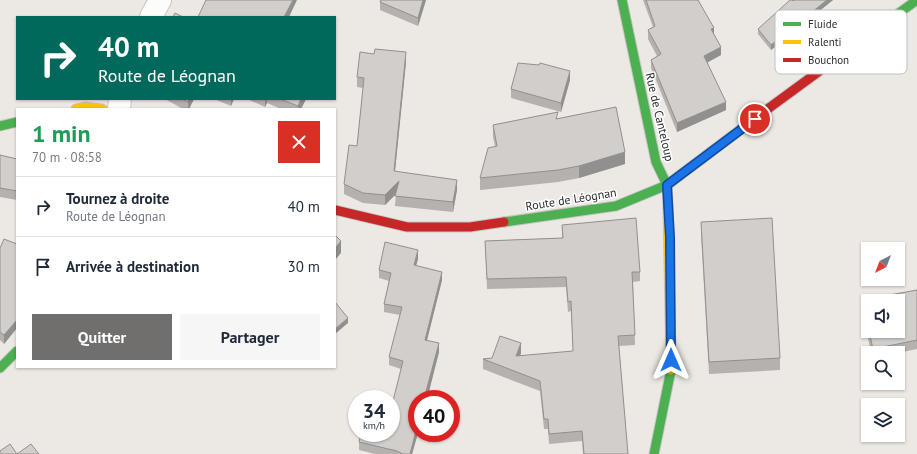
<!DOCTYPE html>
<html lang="fr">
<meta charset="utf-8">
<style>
:root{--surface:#fff;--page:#f6f6f7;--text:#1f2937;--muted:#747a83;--line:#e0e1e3;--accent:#706f6e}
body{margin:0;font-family:"PT Sans",sans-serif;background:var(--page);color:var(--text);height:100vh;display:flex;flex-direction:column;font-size:15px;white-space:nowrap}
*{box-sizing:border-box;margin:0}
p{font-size:13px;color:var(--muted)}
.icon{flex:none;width:22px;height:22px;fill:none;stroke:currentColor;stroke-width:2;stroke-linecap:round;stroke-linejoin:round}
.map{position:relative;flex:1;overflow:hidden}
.side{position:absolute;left:16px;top:108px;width:320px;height:260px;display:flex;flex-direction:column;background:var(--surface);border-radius:0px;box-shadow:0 1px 3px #0004}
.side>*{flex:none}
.top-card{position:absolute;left:16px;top:16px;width:320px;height:84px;border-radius:0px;box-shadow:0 1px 3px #0004;background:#00695c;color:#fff;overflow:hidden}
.needle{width:26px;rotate:222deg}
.buttons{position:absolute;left:861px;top:242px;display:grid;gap:8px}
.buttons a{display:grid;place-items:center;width:44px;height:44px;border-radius:0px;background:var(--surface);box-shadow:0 1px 3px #0004;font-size:20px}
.speed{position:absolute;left:348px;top:390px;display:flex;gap:8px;font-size:20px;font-weight:700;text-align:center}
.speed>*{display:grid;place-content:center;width:52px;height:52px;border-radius:50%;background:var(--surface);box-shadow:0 1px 3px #0004;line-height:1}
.speed small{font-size:10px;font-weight:400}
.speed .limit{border:6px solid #d22;background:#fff;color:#111}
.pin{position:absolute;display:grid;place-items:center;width:34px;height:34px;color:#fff;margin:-17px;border:2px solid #fff;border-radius:50%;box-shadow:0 1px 4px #0007}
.me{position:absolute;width:44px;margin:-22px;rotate:0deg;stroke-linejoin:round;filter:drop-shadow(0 0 3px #0008)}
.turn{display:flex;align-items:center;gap:14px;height:84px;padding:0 16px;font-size:18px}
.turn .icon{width:52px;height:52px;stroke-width:2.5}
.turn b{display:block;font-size:28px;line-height:34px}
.round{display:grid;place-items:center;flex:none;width:42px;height:42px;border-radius:0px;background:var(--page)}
.head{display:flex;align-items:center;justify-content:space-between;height:68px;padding:0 16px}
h1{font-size:24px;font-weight:800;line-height:30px;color:#1e9e55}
.primary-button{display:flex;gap:8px;margin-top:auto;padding:8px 16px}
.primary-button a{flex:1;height:46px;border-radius:0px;background:var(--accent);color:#fff;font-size:16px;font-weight:800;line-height:46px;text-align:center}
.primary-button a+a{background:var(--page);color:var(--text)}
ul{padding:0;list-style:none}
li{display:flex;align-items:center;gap:12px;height:60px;padding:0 16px;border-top:1px solid var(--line)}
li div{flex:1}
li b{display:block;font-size:15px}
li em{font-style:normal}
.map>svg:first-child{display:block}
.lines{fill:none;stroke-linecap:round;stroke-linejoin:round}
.street-casing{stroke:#c5c4c5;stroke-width:24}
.fast-casing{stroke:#c5c4c5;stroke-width:11}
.slow-casing{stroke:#c5c4c5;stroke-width:11}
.jam-casing{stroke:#c5c4c5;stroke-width:11}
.street{stroke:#fcfcfb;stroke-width:22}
.fast{stroke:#4caf50;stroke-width:9}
.slow{stroke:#ffc107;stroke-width:9}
.jam{stroke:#c62828;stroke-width:9}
.wall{fill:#b4b1af;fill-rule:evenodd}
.shaded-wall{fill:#92908e}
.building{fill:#d1cecb;stroke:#92908e}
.route-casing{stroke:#114b97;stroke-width:10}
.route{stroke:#1a73e8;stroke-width:7}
.labels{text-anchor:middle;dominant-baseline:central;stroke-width:3;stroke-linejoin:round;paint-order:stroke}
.street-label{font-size:12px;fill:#2e2e2e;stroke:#fff}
.key{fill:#fff;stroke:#c0c0c0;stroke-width:1}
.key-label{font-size:11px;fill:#2e2e2e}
</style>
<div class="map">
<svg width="917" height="454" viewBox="0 0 917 454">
<rect width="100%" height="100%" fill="#ece8e4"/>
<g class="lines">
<defs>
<g id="street">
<path d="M151 17 160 0"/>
<path d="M119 109 120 99"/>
</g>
<g id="fast">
<path d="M622 0 656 162 667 185 668 208"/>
<path d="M874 31 917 0"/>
<path d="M0 126 17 122"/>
<path d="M504 222 616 206 667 185 769 108"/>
<path d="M0 368 17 351"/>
<path d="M654 454 671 370"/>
</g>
<g id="slow">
<path d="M76 109 85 107 102 109"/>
<path d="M668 208 671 370"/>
</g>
<g id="jam">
<path d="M769 108 874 31"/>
<path d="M335 210 407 227H470L504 222"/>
</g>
</defs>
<use href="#street" class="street-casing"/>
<use href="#fast" class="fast-casing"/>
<use href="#slow" class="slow-casing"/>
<use href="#jam" class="jam-casing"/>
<use href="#street" class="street"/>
<use href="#fast" class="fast"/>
<use href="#slow" class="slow"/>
<use href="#jam" class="jam"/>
</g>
<g class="wall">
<path d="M381 0H426L418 26 380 10V2Z"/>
<path d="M643 0H698L714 34 721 55 707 63 726 110 677 132 651 68V60L657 56 648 39V30L653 27Z"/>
<path d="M833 0 771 50 758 34V29L793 1Z"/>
<path d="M406 62 395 171 457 190 453 212 395 206 396 194 385 205 363 203 344 194V184L357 146 363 88 357 87V77Z"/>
<path d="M570 80 561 112 511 98V89Z"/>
<path d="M165 99H194L189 109H183Z"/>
<path d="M214 99H234L231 106Z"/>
<path d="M247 99H306L301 109H281L267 103 265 107Z"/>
<path d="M558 118 625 164 579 178 558 182 480 190V178L495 146 493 137V125Z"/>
<path d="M0 155 17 159V200L0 197Z"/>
<path d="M701 222 780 358V370L709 374 701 234Z"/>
<path d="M562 225 640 272V281L633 282 635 345 619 346 628 454H583L582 441 549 444 548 429H544L540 391 483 369V359L492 358 521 353 520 356 573 351 571 311 568 312 566 287 487 289 485 241 562 238Z"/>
<path d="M17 244V328L4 344 0 340V248Z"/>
<path d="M418 259 416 265 442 280 427 340 439 352 427 399H417L418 433 412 454H375L359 450V442L391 433 401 369 389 365V357L400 315 384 312V304L389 281 379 278V270Z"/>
<path d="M917 290V349L898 353H871L862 309V300ZM868 301 898 331H868Z"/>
</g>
<g class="shaded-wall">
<path d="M293 0H297L289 17H284Z"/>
<path d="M423 0H426L418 26V18Z"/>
<path d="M827 0H833L771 50V45Z"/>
<path d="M714 28V36L711 29Z"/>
<path d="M721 47V55L704 64V56Z"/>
<path d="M406 52V62L394 181V171Z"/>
<path d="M570 71V80L561 112V103Z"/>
<path d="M189 99H194L189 109H188V102Z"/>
<path d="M231 99H234L231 106Z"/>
<path d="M265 99H267V103L265 107Z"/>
<path d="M301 99H306L301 109H298V106Z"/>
<path d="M726 102V110L677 132V123Z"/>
<path d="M625 152V164L579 178V166Z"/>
<path d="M457 180V190L453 212V202Z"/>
<path d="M399 181V191L385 205V195Z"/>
<path d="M341 241V253L335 260V248Z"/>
<path d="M418 250V259L414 273V265Z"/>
<path d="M442 272V280L425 348V340Z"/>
<path d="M348 318V323L335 334V329Z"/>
<path d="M17 320V328L4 344V335Z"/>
<path d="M439 343V352L427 399H424Z"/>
<path d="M521 343V353L516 366V356Z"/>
<path d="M417 427V433H418L412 454H410Z"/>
</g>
<g class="building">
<path d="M206 0H293L284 17H198Z"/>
<path d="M381 0H423L418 18 380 2Z"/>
<path d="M646 0H698L714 28 711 29 721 47 704 56 726 102 677 123 651 60 661 54 648 30 655 26Z"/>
<path d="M790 0H792L793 1 794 0H827L771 45 758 29Z"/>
<path d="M175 13 183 17H173Z"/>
<path d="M375 49 406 52 394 171 457 180 453 202 395 196 399 181 385 195 363 193 344 184 349 145 357 146 364 78 357 77 360 52 374 54Z"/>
<path d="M518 63 539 65 540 63 570 71 561 103 511 89Z"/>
<path d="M182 99H189L188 102Z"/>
<path d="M280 99H301L298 106Z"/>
<path d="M616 107 625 152 579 166 558 170 480 178 488 148 497 146 493 125 558 112 556 119Z"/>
<path d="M0 155 17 159V191L0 188Z"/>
<path d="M636 218 640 272H632L635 335 618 336 628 454H584L582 431 549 434 548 419H544L540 381 483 359 492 358 500 336 521 343 516 356 573 351 571 301 568 302 566 277 487 279 485 241 563 238 562 225Z"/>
<path d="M772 218 780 358 709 362 701 222Z"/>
<path d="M335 235 341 241 335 248Z"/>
<path d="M4 239 17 244V320L4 335 0 332V248Z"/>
<path d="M385 242 418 250 414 265 442 272 425 340 439 343 424 399H417V427L410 454H403L397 451 359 442 361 433H391V409L403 361 389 357 402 307 384 304 391 273 379 270Z"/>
<path d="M917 290V340L873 349 869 331H898V301H868V328L862 300Z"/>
<path d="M335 302 348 318 335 329Z"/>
<path d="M10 444 17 454 31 444 39 454H0V451Z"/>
</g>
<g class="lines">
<defs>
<path id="route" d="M671 360 670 237 667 185 755 119"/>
</defs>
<use href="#route" class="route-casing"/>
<use href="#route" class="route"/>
</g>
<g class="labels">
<g class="street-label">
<text transform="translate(660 117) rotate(77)">Rue de Canteloup</text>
<text transform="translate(571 199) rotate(-9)">Route de Léognan</text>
</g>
</g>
<rect x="775" y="10" width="132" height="64" rx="6" class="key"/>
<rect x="783" y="22" width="18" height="4" fill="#4caf50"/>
<rect x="783" y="40" width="18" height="4" fill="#ffc107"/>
<rect x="783" y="58" width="18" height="4" fill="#c62828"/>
<g class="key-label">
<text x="808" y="28">Fluide</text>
<text x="808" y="46">Ralenti</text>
<text x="808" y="64">Bouchon</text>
</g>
</svg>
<div class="buttons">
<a><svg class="needle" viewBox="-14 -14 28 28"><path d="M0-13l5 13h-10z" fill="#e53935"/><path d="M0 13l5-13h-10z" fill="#747a83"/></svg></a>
<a><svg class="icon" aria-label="sound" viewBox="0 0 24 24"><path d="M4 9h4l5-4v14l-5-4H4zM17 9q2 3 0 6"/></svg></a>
<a><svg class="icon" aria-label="search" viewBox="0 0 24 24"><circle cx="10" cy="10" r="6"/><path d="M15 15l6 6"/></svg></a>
<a><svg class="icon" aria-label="layers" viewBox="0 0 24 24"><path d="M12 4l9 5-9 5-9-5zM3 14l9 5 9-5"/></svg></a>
</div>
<div class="speed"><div>34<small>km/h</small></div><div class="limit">40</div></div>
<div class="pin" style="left:755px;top:119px;background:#d93025"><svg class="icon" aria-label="arrive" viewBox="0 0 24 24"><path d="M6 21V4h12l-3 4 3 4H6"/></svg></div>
<svg class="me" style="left:671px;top:360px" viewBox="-20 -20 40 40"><path d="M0-17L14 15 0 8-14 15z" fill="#1a73e8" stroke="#fff" stroke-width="4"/></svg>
<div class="top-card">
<div class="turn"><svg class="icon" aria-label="right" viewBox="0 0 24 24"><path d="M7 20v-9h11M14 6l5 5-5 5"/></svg><div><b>40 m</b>Route de Léognan</div></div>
</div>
<section class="side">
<div class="head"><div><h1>1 min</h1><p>70 m · 08:58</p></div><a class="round" style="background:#d93025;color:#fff"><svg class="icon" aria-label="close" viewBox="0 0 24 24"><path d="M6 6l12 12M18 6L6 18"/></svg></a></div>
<ul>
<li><svg class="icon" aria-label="right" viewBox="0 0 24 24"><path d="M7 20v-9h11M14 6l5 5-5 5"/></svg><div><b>Tournez à droite</b><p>Route de Léognan</p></div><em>40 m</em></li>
<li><svg class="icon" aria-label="arrive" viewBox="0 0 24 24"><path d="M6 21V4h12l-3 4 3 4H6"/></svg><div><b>Arrivée à destination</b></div><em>30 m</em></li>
</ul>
<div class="primary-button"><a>Quitter</a><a>Partager</a></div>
</section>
</div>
